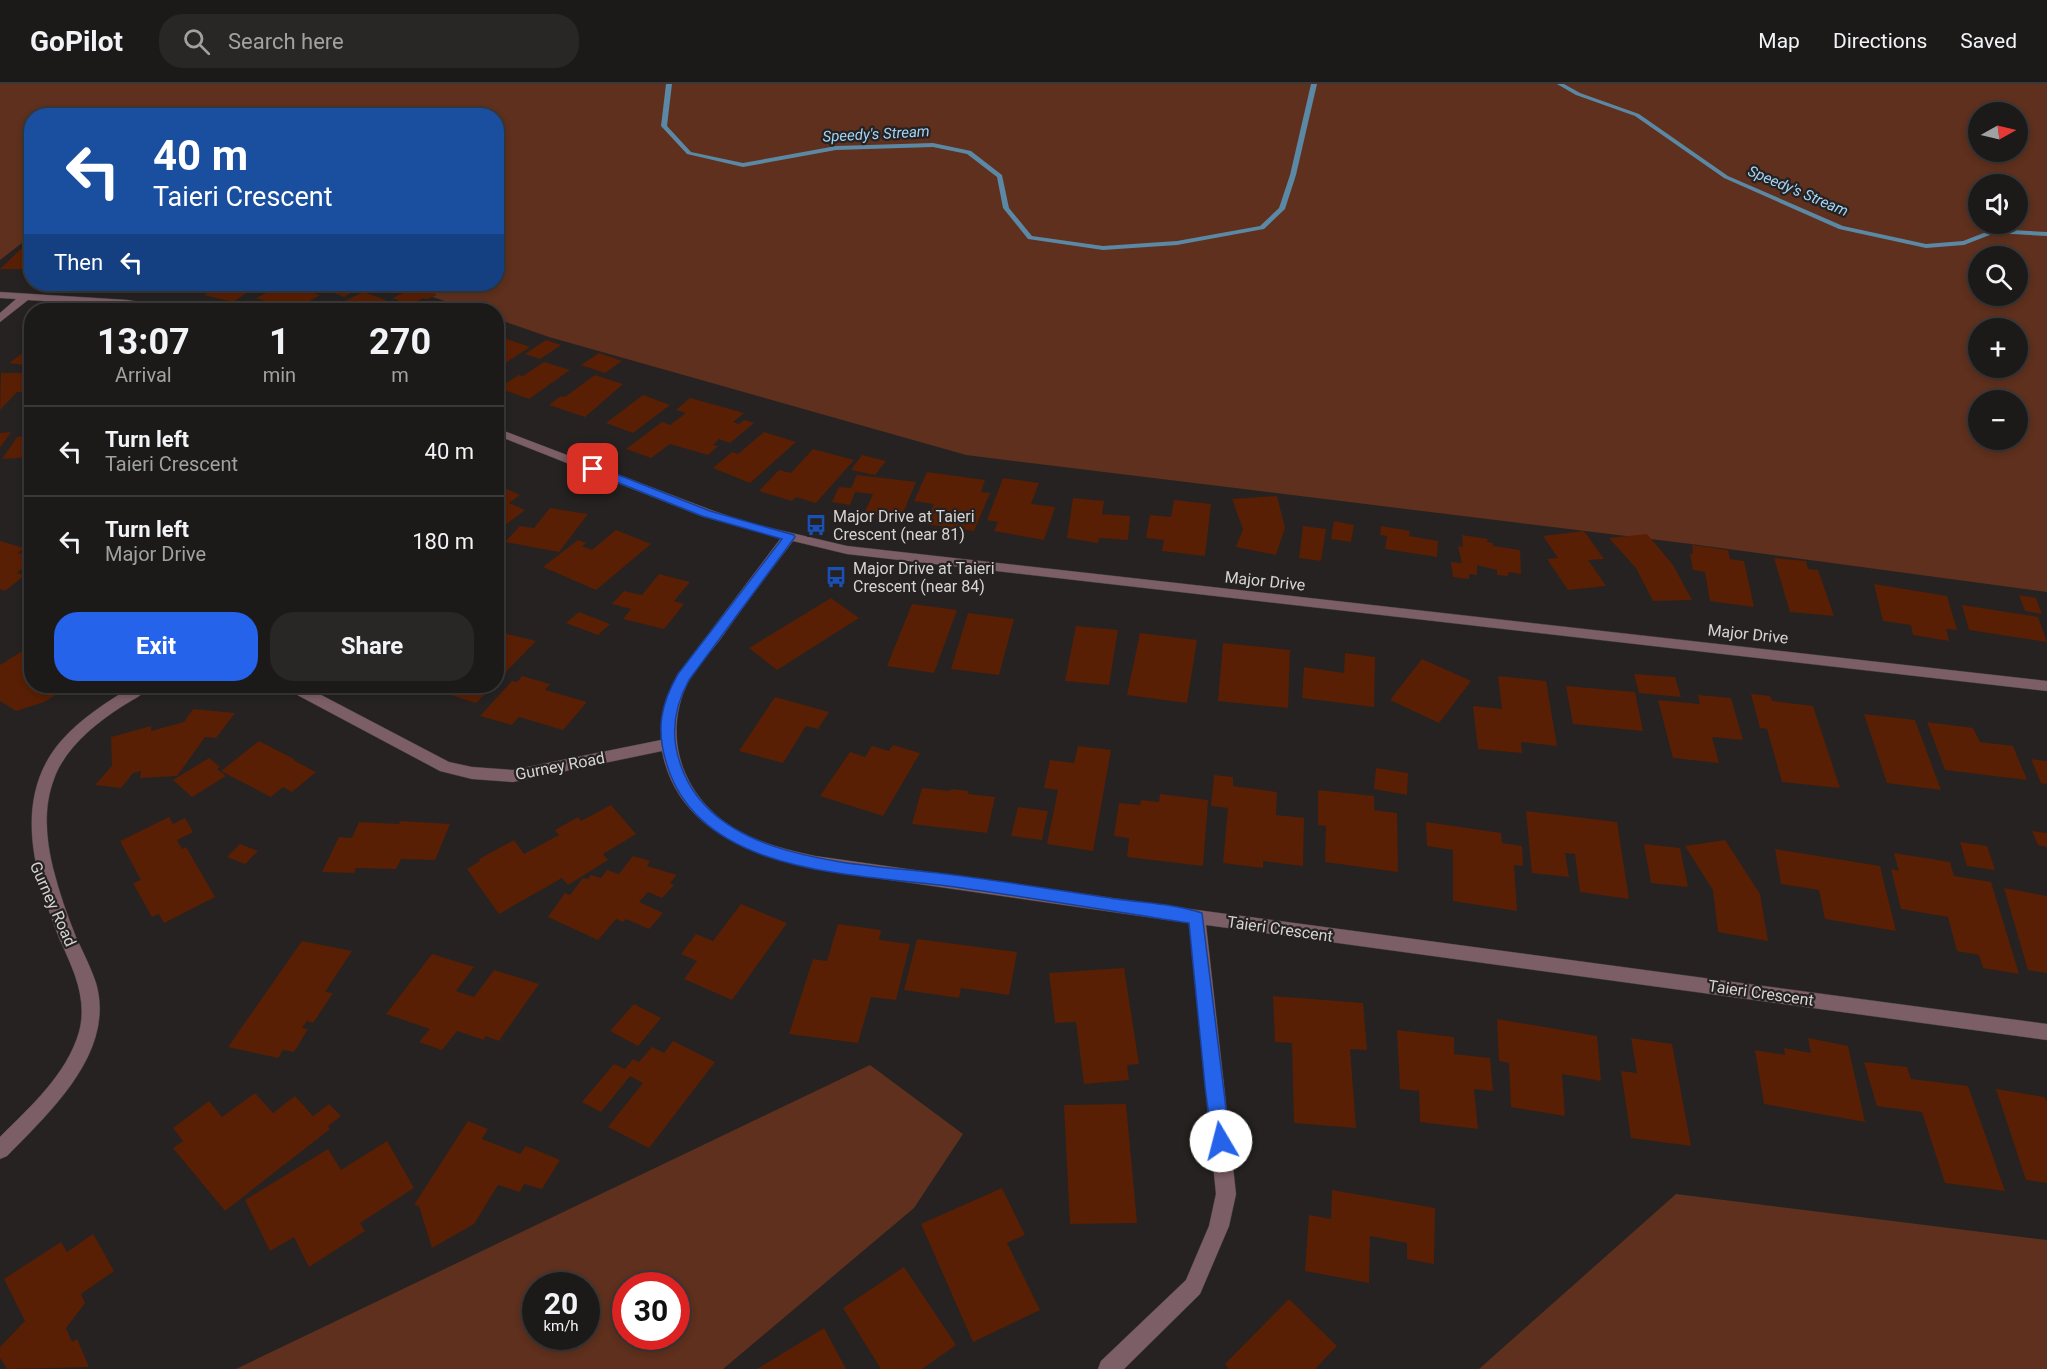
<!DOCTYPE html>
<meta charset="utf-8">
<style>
:root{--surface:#1c1a19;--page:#292726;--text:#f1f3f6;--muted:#a0a1a2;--line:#3a3838;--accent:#2563eb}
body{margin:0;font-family:Roboto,sans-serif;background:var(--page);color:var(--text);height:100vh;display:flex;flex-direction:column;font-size:22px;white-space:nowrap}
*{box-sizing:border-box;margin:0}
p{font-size:20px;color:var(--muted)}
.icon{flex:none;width:33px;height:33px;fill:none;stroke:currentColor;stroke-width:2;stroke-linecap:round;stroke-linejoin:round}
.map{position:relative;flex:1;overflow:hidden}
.panel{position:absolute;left:24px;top:219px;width:480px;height:390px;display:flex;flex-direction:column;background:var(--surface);border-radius:24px;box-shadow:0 3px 9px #0003,0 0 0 2px var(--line)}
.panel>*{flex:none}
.hud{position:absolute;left:24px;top:24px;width:480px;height:183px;border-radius:24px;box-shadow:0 3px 9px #0003,0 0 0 2px var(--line);background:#1a4fa0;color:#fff;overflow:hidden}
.needle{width:39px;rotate:82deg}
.buttons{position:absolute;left:1968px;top:18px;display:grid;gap:12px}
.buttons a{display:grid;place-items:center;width:60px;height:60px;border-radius:50%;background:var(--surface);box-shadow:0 3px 9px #0003,0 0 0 2px var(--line);font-size:30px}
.speed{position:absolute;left:522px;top:1188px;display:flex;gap:12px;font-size:30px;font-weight:700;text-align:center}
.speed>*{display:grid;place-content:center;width:78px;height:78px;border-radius:50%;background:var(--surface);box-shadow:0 3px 9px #0003,0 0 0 2px var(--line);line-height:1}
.speed small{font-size:15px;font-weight:400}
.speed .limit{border:9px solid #d22;background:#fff;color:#111}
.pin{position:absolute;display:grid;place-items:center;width:51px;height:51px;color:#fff;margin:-26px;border-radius:12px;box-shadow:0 3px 9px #0006}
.me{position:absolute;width:66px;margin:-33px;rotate:352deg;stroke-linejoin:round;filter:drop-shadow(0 0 4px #0008)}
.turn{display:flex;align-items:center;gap:21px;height:126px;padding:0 30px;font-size:27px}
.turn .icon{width:78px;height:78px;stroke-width:2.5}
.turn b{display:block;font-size:42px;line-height:51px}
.then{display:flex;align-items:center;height:57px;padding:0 30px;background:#0003;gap:12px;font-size:22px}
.eta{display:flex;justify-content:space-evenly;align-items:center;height:102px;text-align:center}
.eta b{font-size:36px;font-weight:700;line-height:42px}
.button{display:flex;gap:12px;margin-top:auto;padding:12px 30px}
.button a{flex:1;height:69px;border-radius:24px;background:var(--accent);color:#fff;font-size:24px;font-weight:700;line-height:69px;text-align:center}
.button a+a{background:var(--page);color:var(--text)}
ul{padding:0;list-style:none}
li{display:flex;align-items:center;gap:18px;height:90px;padding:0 30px;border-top:2px solid var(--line)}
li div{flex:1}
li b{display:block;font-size:22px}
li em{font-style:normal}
header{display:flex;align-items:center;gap:36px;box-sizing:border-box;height:84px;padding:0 30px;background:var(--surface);border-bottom:2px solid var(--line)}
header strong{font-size:28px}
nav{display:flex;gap:33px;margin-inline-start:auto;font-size:21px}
.search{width:420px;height:54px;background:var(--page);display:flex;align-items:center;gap:15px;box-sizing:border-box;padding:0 21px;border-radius:24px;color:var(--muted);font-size:22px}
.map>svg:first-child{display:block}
.green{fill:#5e301d;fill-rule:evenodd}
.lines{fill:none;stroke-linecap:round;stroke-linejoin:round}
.stream{fill:#5b88a4;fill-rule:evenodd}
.building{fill:#581f04}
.minor-casing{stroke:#413e3d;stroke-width:1}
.minor{fill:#7c5e66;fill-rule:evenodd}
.route{fill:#2563eb;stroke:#184099;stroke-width:1.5}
.labels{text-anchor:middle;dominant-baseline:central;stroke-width:4.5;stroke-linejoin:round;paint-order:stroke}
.far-water-label{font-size:15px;font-style:italic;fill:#a2d5f9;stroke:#252221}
.poi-label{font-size:16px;fill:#d6d4d3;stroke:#252221;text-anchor:start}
.street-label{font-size:16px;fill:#d6d4d3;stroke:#252221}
</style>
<header>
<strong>GoPilot</strong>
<div class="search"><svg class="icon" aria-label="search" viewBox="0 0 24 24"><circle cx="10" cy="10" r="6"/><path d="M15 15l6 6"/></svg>Search here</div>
<nav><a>Map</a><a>Directions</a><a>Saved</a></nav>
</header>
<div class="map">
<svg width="2047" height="1285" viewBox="0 0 2047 1285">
<rect width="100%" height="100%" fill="#252221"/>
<g class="green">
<path d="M0 0H2047V508L1691 460 966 371 549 253 497 235 496 226H472L393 200H496V32H32L31 152 0 176ZM1978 28H2018V68H1978ZM1978 100H2018V140H1978ZM1978 172H2018V212H1978ZM1978 244H2018V284H1978ZM1978 316H2018V356H1978Z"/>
<path d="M870 981 963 1050 914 1124 723 1285H236ZM536 1202H586V1252H536ZM626 1202H676V1252H626Z"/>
<path d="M1676 1110 2047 1156V1285H1479Z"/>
</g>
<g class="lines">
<g class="stream">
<path d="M666 0H672L667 42 691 68 743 79 836 62 933 59 971 67 1002 91 1009 124 1032 152 1103 162 1177 157 1260 142 1279 124 1290 91 1311 0H1317L1296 91 1285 125 1264 145 1177 161 1103 166 1028 155 1003 124 997 93 967 70 933 63 836 66 743 83 687 70 661 42Z"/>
<path d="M1557 0H1564L1580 9 1639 30 1728 92 1843 142 1926 160 1963 157 1994 145 2047 148V152L1995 149 1964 161 1926 164 1839 145 1724 94 1635 32 1576 11Z"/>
</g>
</g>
<g class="building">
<path d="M28 158H32V185H0Z"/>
<path d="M169 200H194L189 205H164Z"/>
<path d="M204 200H260L233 218 204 211 216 203Z"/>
<path d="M264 200H284L320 211 294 226 256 214 266 209 254 205Z"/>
<path d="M351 200 363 203 344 213 334 209Z"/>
<path d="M419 201 437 211 427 215 423 214 409 221 393 214Z"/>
<path d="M363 208 386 216 367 226H327Z"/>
<path d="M501 253 530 263 496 285V256Z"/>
<path d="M546 256 561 261 540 275 525 270Z"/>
<path d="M26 267H32V282L9 279Z"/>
<path d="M599 269 622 277 605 289 581 281Z"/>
<path d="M544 278 570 286 529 315 498 304 519 291 523 292Z"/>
<path d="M1 289H32V308H17L0 326Z"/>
<path d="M595 291 623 300 585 333 549 321 561 312 565 313Z"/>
<path d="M643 311 670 321 633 349 606 339Z"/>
<path d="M690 314 744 329 733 338 739 340 744 336 754 339 730 359 719 355 713 361 718 362 708 371 670 360 651 374 626 365 662 338 670 341 686 329 676 326Z"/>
<path d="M11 348 0 364V349Z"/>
<path d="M764 348 796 358 750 399 713 384 732 368 738 370Z"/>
<path d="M32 352V373L2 375 17 353Z"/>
<path d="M813 365 854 376 816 419 796 413 792 417 759 407 779 386 791 389Z"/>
<path d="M862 371 886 377 875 391 851 386Z"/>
<path d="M927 388 985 396 981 408 990 409 974 447 925 440 934 420 914 417Z"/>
<path d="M857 391 916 398 901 434 864 430 873 410 855 408 850 421 832 418 839 403 851 404Z"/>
<path d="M1003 394 1039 399 1031 420 1055 423 1044 456 994 447 998 438 987 436Z"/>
<path d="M496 400 520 411 509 419 525 426 496 448Z"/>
<path d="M1277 412 1285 444 1276 471 1236 463 1243 445 1232 415Z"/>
<path d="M1073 414 1104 417 1102 430 1130 432 1128 456 1099 454 1098 459 1067 454Z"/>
<path d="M1174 416 1211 420 1205 472 1162 467 1164 456 1146 454 1150 431 1171 433Z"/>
<path d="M550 424 588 430 559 468 505 458 520 442 534 444Z"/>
<path d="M1334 437 1354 441 1351 458 1331 455Z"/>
<path d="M1303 442 1326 445 1321 477 1299 474Z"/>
<path d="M1381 442 1410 447 1409 452 1438 457 1437 473 1385 465 1387 452 1380 451Z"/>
<path d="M616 446 651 460 596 506 543 483 578 456 586 459 582 462 592 466Z"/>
<path d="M1584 447 1604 475 1588 476 1606 502 1568 506 1547 475 1558 474 1543 452Z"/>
<path d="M1647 450 1673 481 1692 516 1653 517 1636 484 1609 454Z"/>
<path d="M1462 451 1488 455 1487 458 1493 459V462L1520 466 1521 490 1508 488V492L1497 491V486L1477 481V491L1469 490V495L1453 493 1451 478 1462 479 1458 462 1463 463Z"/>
<path d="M0 457 24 464 18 469 32 472V477L17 489 25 491 5 507 0 505Z"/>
<path d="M1692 461 1728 466 1730 475 1744 477 1754 523 1710 517 1705 488 1693 486 1690 470H1693Z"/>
<path d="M1774 474 1806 477 1808 485 1818 486 1834 532 1790 528Z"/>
<path d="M659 490 690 498 674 517 684 520 664 545 623 535 631 525 612 520 624 507 642 511Z"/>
<path d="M1874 500 1947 512 1957 546 1946 545 1949 557 1913 551 1911 541 1883 537Z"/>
<path d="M2019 511 2036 514 2042 530 2025 527Z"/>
<path d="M831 514 859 534 777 586 749 564Z"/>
<path d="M912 520 957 526 934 589 887 582Z"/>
<path d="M1962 521 2038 533 2047 558 1969 546Z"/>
<path d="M579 528 610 540 598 551 566 539Z"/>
<path d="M968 529 1014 535 999 591 951 585Z"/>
<path d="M1076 542 1118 546 1109 601 1065 597Z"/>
<path d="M499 548 536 557 496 598V551Z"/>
<path d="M1140 549 1197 556 1187 619 1127 611Z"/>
<path d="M1223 559 1290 566 1288 624 1218 617Z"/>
<path d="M32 561V602H71L44 618 16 627 0 617V581Z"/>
<path d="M1345 569 1375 573 1374 623 1302 614 1304 583 1344 589Z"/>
<path d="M1422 575 1471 597 1439 639 1390 616Z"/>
<path d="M1634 590 1675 593 1681 613 1639 609Z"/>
<path d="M522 592 550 600 545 606 587 618 563 646 519 633 512 641 480 632 512 597 517 598Z"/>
<path d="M1498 592 1546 597 1557 662 1521 658 1522 669 1478 665 1473 622 1502 625Z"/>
<path d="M443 602H493L476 619 438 607Z"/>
<path d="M1566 602 1635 608 1643 647 1573 640Z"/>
<path d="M1751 610 1770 612 1772 617 1813 622 1840 704 1782 698 1767 645 1760 644Z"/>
<path d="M1698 611 1731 614 1743 656 1712 653 1719 679 1673 674 1658 616 1700 620Z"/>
<path d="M775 613 829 628 818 645 806 642 783 679 739 667Z"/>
<path d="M193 625 235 629 216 654 205 653 177 692 140 694 141 687 133 689 121 704 95 701 112 682 111 653 151 642V647L184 638Z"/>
<path d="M1864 630 1915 636 1941 706 1887 699Z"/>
<path d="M1927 638 1973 644 1980 658 2013 662 2027 696 1945 686Z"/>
<path d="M259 657 294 675 293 676 316 688 292 708 283 703 271 713 221 687Z"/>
<path d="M893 661 920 669 883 732 820 712 850 668 865 673 872 662 889 667Z"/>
<path d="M1078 662 1111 666 1093 767 1047 760 1058 706 1044 704 1050 676 1074 679Z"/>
<path d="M209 674 220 683 217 685 226 692 192 713 173 696Z"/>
<path d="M2031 675 2047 677V700L2041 699Z"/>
<path d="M1376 684 1408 689 1407 711 1374 705Z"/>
<path d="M1214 691 1233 693V702L1277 708 1276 731 1304 734 1303 782 1263 777V784L1223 779 1228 724 1211 722Z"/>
<path d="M922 704 950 707 951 705 969 707 968 710 995 713 987 749 912 740Z"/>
<path d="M1318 706 1374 712V726L1397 729 1398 788 1325 778 1326 742 1318 741Z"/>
<path d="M1160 710 1208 716 1203 782 1127 773 1129 754 1114 752 1119 719 1140 721 1141 716 1159 718Z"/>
<path d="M611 721 636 750 603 770 608 776 568 801 562 794 499 830 467 785 480 777 479 775 514 756 524 770 559 751 555 746 578 733 581 737Z"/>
<path d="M1018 723 1048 727 1042 756 1011 752Z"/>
<path d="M1526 727 1617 738 1629 815 1580 808 1575 770 1565 769 1569 793 1532 789Z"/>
<path d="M169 733 173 740 185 734 193 748 177 756 182 765 186 763 215 813 164 839 159 830 152 833 133 799 141 796 120 757Z"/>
<path d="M400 737 450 740 435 776 401 775 396 785 356 784 354 789 322 788 339 753 352 754 359 738 399 740Z"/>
<path d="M1426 738 1501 749 1502 759 1522 762 1523 782 1514 781 1517 827 1453 817V766L1427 762Z"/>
<path d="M2032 747 2047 749V763L2038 761Z"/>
<path d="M1725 756 1760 810 1768 857 1718 848 1713 806 1685 762Z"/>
<path d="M1960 758 1987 762 1995 786 1967 782Z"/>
<path d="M240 760 258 767 245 780 227 773Z"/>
<path d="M1644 760 1680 764 1688 803 1651 799Z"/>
<path d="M1775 765 1880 782 1896 847 1825 835 1819 806 1781 800Z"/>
<path d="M1894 769 1950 778 1954 792 1991 798 2019 890 1983 884 1979 871 1957 867 1948 833 1901 825 1891 785 1899 787Z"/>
<path d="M633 772 650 777 647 782 677 791 670 799 674 801 662 814 648 808 639 818 663 829 649 845 626 835 623 838 616 835 598 856 548 833 565 809 570 811 583 794 588 795 591 791 601 794 607 786 619 790Z"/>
<path d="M2004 804 2047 812V889L2028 886Z"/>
<path d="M741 820 787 839 732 916 684 895 697 877 681 870 696 850 713 857Z"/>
<path d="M838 840 881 846 879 856 910 860 896 916 871 913 858 959 789 950 813 875 827 877Z"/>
<path d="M917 855 1017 868 1009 911 961 904 959 914 904 906Z"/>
<path d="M302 857 352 867 325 908 333 909 313 939 307 937 302 944 308 945 294 968 283 966 278 974 228 963Z"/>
<path d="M432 870 474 883 456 907 474 913 494 886 539 900 499 957 485 952 484 956 457 947 442 966 419 958 430 945 386 930Z"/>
<path d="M1124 884 1139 980 1127 981 1129 996 1084 1000 1076 938 1055 939 1049 889Z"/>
<path d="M1273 912 1363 919 1367 966 1350 965 1356 1044 1294 1039 1292 959 1275 958Z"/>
<path d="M634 920 661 934 638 962 610 947Z"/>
<path d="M1497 935 1597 952 1601 997 1562 990 1565 1032 1511 1023 1509 979 1499 977Z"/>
<path d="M1397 946 1454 953V970L1490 974 1493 1007 1474 1005 1478 1045 1420 1038 1419 1007 1400 1005Z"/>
<path d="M1631 954 1672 960 1691 1062 1631 1054 1621 987 1637 989Z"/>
<path d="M1808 954 1848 962 1865 1038 1764 1020 1755 966 1785 971 1784 964 1811 969Z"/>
<path d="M673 957 715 978 649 1064 608 1043 643 999 630 992 601 1028 582 1018 614 980 625 985 633 975 639 978 652 963 664 969Z"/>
<path d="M1864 978 1907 983 1911 995 1968 1002 2005 1107 1945 1099 1922 1028 1877 1022Z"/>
<path d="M1996 1005 2045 1013 2047 1018V1099L2026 1096Z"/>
<path d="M255 1009 273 1029 295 1012 313 1032 329 1020 341 1032 328 1042 330 1045 225 1127 173 1064 183 1057 173 1044 209 1017 222 1033Z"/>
<path d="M1126 1020 1137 1139 1070 1140 1064 1021Z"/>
<path d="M468 1037 488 1045 482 1055 520 1070 526 1062 560 1076 542 1105 524 1100 520 1108 498 1101 474 1140 432 1164 419 1122 414 1121Z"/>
<path d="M387 1057 414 1104 360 1139 365 1147 309 1183 294 1153 270 1167 245 1116 328 1065 341 1086Z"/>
<path d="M1002 1104 1025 1151 1007 1159 1040 1226 973 1258 921 1140Z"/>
<path d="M1332 1106 1435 1124 1434 1180 1407 1175V1159L1370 1152 1369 1199 1305 1187 1309 1131 1331 1135Z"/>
<path d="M93 1150 114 1187 81 1210 85 1219 66 1244 72 1258 77 1255 89 1283 7 1285 0 1274V1263L25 1237 4 1195 61 1158 67 1168Z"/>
<path d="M904 1183 956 1261 922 1285H881L843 1224Z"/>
<path d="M1289 1215 1337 1262 1315 1285H1229L1225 1280Z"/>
<path d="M824 1244 846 1285H757Z"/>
</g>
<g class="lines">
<defs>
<g id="minor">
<path d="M0 208 127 216 172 223 177 226H155L127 222 28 216 0 238V229L16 215 0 214Z"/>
<path d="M496 344 711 426 749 439 847 462 2047 597V607L847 470 793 457C768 490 743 523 719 557 707 572 692 588 685 605 662 660 687 717 737 746 762 760 788 766 815 772L1197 826 2047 940V956L1206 841 1236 1110 1229 1142 1200 1210 1124 1285H1098L1101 1277 1186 1196 1209 1142 1216 1110 1189 839 815 785C747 770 677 744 662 667L513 698 472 695 440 687 288 606 286 602H304L449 678 472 683 513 686 661 656 663 628 678 590 781 454 701 432 496 351Z"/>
<path d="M133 602H150C144 611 130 617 121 623 95 640 65 664 54 695 43 724 46 755 53 784 59 808 67 831 76 853 83 868 91 884 96 899 116 968 50 1028 7 1072L0 1075V1053C30 1023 67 990 79 948 88 915 73 885 60 856 35 793 11 715 61 657 81 634 107 618 133 602Z"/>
</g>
</defs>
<use href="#minor" class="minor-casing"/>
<use href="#minor" class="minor"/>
</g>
<path class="route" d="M593 381 710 427 794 451 795 453 689 596C674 623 670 650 680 679 713 782 867 779 954 791 1009 798 1063 807 1117 815 1144 819 1176 820 1202 829L1230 1057 1227 1063 1221 1065 1215 1063 1212 1057 1205 1002 1189 839C1111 827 1033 814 955 803 862 790 701 793 667 681 656 647 660 621 678 590L782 455 702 432 589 387 587 385Z"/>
<defs>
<symbol id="bus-bare" viewBox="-9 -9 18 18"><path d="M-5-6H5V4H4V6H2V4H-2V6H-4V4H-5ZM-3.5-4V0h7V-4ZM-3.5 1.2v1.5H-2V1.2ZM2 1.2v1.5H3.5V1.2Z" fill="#1a4fb4" stroke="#252221" stroke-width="2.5" paint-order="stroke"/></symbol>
</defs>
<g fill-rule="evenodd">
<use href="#bus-bare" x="801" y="426" width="30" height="30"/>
<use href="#bus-bare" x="821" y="478" width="30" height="30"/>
</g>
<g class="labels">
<g class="far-water-label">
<text transform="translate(876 50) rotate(-3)">Speedy's Stream</text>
<text transform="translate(1798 107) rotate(23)">Speedy's Stream</text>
</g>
<g class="poi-label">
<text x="833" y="432">Major Drive at Taieri<tspan x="833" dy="18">Crescent (near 81)</tspan></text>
<text x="853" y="484">Major Drive at Taieri<tspan x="853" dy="18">Crescent (near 84)</tspan></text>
</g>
<g class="street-label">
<text transform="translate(1265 497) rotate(6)">Major Drive</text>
<text transform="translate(1748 550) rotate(6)">Major Drive</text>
<text transform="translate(560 682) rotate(-11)">Gurney Road</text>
<text transform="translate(53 820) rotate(66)">Gurney Road</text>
<text transform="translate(1280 845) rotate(8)">Taieri Crescent</text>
<text transform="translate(1761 909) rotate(8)">Taieri Crescent</text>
</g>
</g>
</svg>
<div class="buttons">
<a><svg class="needle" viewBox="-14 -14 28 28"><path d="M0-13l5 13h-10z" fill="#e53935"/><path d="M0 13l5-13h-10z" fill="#a0a1a2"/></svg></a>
<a><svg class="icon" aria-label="sound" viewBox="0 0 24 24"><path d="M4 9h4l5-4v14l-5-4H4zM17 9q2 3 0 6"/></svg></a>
<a><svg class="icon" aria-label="search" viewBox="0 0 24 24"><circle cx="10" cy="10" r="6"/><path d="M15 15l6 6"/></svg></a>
<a>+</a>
<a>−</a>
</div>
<div class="speed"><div>20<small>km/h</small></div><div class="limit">30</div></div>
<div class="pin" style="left:593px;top:385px;background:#d93025"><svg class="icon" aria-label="arrive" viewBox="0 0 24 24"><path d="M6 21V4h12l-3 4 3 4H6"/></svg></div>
<svg class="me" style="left:1221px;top:1057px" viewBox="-20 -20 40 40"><circle r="19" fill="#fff"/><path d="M0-13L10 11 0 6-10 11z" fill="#2563eb"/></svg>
<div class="hud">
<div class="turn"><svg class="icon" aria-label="left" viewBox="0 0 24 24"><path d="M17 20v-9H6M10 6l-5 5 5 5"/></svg><div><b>40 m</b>Taieri Crescent</div></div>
<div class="then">Then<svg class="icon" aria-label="left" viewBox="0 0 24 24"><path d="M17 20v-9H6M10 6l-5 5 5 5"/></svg></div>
</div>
<section class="panel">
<div class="eta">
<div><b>13:07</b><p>Arrival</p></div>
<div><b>1</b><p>min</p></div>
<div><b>270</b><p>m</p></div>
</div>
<ul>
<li><svg class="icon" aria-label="left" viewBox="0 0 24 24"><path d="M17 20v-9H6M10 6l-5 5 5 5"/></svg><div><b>Turn left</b><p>Taieri Crescent</p></div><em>40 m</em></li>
<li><svg class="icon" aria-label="left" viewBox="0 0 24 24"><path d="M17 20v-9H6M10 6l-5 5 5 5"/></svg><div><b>Turn left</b><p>Major Drive</p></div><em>180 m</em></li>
</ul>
<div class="button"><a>Exit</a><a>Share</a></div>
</section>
</div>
